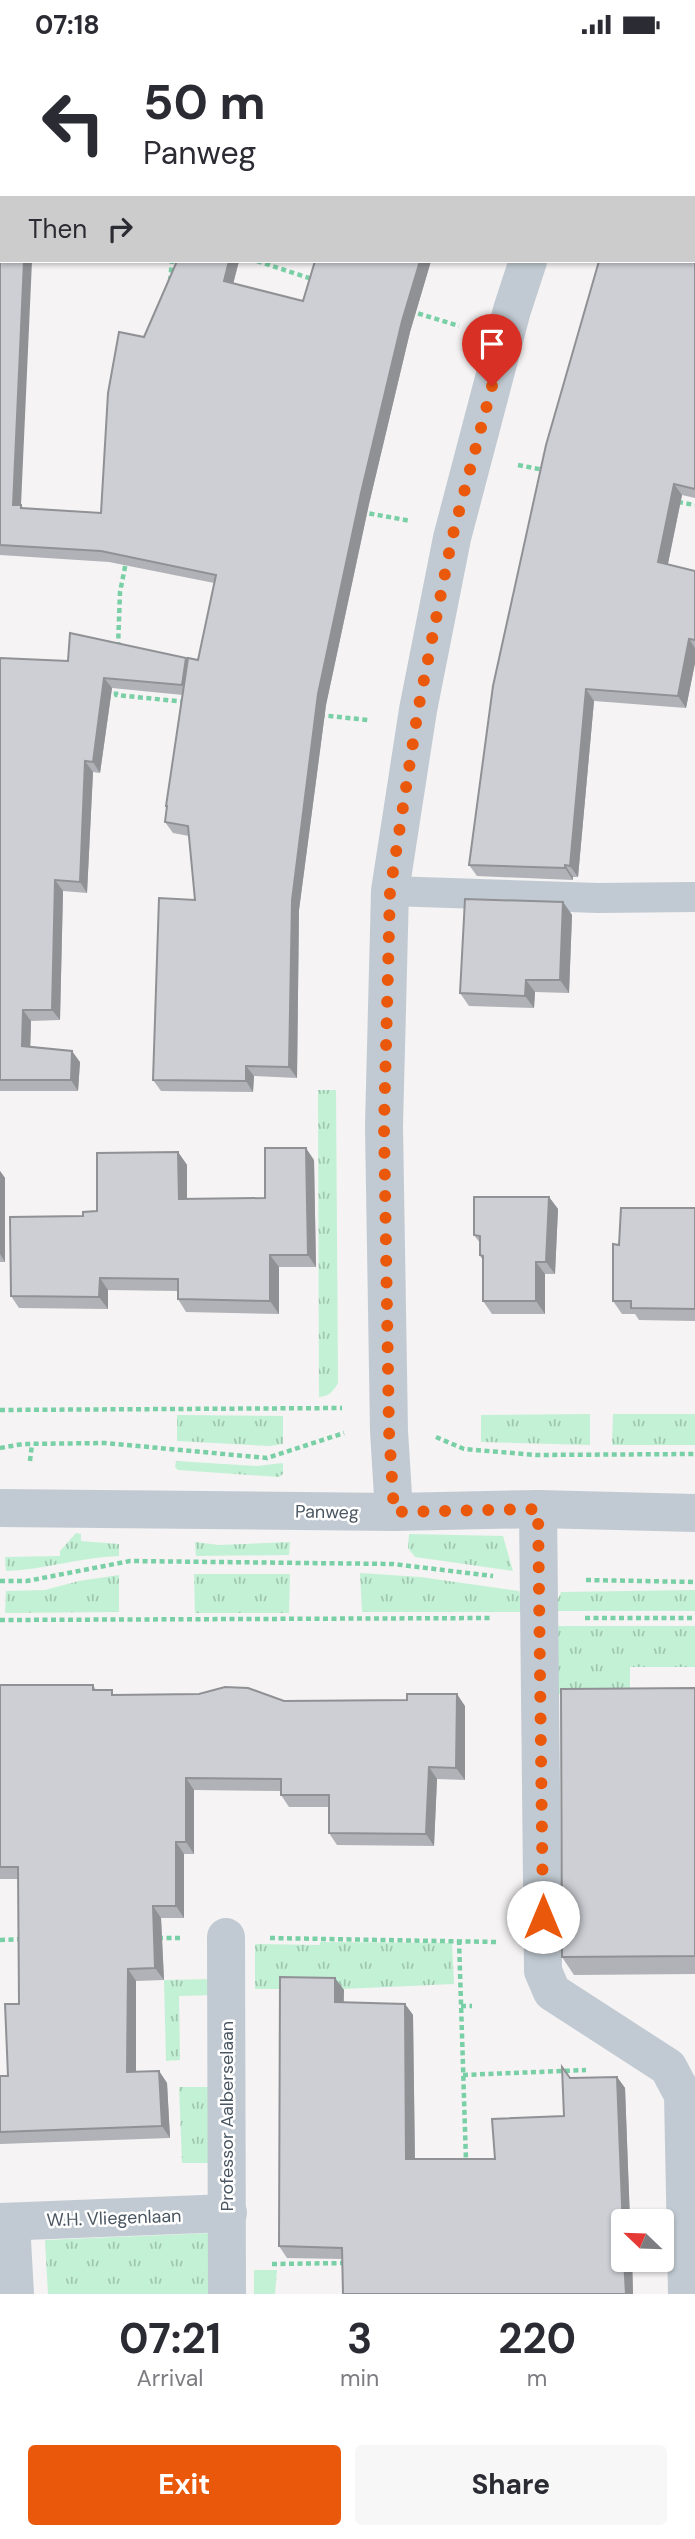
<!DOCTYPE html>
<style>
:root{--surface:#fff;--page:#f7f7f7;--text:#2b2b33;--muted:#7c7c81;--accent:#ea580c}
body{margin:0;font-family:"DM Sans",sans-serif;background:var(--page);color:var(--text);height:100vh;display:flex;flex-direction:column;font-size:26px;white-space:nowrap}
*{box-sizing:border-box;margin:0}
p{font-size:23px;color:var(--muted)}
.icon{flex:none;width:38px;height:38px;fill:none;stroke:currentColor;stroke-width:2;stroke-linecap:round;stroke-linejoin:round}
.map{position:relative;height:2245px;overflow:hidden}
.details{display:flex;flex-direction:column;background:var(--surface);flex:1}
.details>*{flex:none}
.guide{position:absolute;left:0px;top:0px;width:696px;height:214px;box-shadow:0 2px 5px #0004;background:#fff;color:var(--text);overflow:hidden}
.needle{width:46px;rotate:293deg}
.buttons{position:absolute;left:611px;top:2160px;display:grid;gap:14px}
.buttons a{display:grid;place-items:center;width:63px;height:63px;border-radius:7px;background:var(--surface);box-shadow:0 2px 5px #0004;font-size:35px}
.pin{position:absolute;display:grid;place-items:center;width:60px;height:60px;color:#fff;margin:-72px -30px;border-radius:50% 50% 50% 0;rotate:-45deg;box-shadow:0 0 7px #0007}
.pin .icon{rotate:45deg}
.me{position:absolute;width:77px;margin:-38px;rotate:0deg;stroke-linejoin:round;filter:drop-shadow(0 0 5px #0008)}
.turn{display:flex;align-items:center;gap:24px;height:147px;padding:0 28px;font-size:32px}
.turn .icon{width:91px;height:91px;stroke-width:2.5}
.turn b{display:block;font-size:49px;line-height:60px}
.then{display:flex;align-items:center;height:66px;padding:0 28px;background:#0003;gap:14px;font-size:26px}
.eta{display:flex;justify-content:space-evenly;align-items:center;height:119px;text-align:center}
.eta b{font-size:42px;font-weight:700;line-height:49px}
.primary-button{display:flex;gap:14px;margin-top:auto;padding:14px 28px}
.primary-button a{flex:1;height:80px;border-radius:7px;background:var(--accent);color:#fff;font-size:28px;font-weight:700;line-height:80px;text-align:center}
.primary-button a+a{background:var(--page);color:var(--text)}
.status{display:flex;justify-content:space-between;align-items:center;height:49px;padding:0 35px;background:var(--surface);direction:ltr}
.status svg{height:19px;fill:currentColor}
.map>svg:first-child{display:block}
.grass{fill:url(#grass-tufts)}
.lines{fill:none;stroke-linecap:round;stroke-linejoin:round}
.path{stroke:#7ad0a6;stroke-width:4.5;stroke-dasharray:5 3.5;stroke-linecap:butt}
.service{stroke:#c1cad2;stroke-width:30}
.minor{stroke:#c1cad2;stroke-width:38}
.tertiary{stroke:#c1cad2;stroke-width:38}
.wall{fill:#b0b2b7}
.shaded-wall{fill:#909195}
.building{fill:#cdcfd5;stroke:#909195;stroke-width:2}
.route{stroke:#ea580c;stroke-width:12;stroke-dasharray:0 21.6}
.labels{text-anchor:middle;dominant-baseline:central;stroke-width:5;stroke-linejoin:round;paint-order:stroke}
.street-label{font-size:18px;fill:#4a5661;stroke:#fff}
</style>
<div class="status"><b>07:18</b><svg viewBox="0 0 49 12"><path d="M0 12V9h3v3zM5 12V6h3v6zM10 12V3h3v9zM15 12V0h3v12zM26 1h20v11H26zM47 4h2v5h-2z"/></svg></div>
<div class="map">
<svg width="695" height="2245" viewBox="0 0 695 2245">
<defs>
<pattern id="grass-tufts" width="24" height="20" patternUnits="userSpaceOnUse" patternTransform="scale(1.75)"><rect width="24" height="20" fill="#c3f1d5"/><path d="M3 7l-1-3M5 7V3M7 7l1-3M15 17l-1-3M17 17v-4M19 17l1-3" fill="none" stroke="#a0c6b0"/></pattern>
</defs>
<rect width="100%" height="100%" fill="#f5f3f3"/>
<g class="grass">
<path d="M318 1041H336L338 1334C333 1343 329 1347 319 1348Z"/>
<path d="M590 1365V1396L481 1393V1366Z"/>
<path d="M613 1365H695V1396H612Z"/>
<path d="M177 1366 283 1367V1395L269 1397 177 1392Z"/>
<path d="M176 1412 257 1417 283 1414V1425L279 1428 178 1421 175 1418Z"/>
<path d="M76 1484 81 1485V1492L119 1495V1507C80 1508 44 1521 6 1522L5 1508 60 1507V1502Z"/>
<path d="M409 1485 503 1487 513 1522 415 1508 408 1499Z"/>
<path d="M195 1493 219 1496 290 1493 289 1506 196 1507Z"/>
<path d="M360 1524 420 1528 519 1542 525 1563H362Z"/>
<path d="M194 1525H290L289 1564H195Z"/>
<path d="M119 1526V1563L5 1564 6 1542 45 1541 79 1532Z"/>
<path d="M695 1541V1562H553L561 1543Z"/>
<path d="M554 1577H695V1618H630V1646L554 1645Z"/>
<path d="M320 1893 452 1894 454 1935 343 1940H255V1895L320 1896Z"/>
<path d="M215 1930V1946L179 1947 180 2011 166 2012 164 1931Z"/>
<path d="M179 2038H214V2114H182Z"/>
<path d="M212 2184 214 2245H48L45 2191Z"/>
<path d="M254 2221H277L275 2245H254Z"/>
</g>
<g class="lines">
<g class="path">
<path d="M272 0 274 2"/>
<path d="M298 2 299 0"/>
<path d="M545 2 546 0"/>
<path d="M257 212 312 230"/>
<path d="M170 232 172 212"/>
<path d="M410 262 459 277"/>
<path d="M518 416 544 421"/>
<path d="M678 453 695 456"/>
<path d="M361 463 411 472"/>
<path d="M118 598 120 543 126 513"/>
<path d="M116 634V646L186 653"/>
<path d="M320 666 368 671"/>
<path d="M0 1361 342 1359"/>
<path d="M436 1388 464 1400 536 1406 695 1405"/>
<path d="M0 1399 23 1395 105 1394 267 1409 344 1384"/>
<path d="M30 1412 32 1395"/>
<path d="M586 1531 695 1533"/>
<path d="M0 1532H27L130 1512 393 1515 493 1527"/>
<path d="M585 1569H695"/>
<path d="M0 1571 493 1569"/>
<path d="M158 1889H181"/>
<path d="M270 1889 496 1893"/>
<path d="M0 1891 24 1890"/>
<path d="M459 1891 466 2112"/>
<path d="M461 1957H472"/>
<path d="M463 2026 586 2021"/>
<path d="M272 2215 347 2214"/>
</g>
<path class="service" d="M390 842 598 849 695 848"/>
<g class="minor">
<path d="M596 2V0"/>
<path d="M538 1460 543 1922 552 1943 668 2018 683 2046 687 2245"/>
<path d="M394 1463 389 1382 384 1077 390 842 418 661 452 489 512 261 528 212"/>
<path d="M226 1888 227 2245"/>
<path d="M0 2173 228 2164"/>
<path d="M11 2173 15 2245"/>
</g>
<path class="tertiary" d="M0 1459 394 1463 538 1460 695 1464"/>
</g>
<g class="wall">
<path d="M0 0H27L26 2H2L21 456 23 459 101 464 144 288 177 212H239L233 235 303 252 315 212H431L410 283 369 455 326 656 299 861 297 1029 254 1027 253 1043 161 1042 153 1031 195 851 189 787 173 784 165 773 167 759 166 757 183 646 112 639 100 724 93 723 87 844 63 842 60 971 31 972 30 998 80 1013 78 1042H0V609L68 612 198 611 214 534 109 513 0 506V509Z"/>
<path d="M695 93V449L682 446 668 515 695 522V614L686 659 594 652 578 828H573V831L477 827 469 816Z"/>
<path d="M563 853 572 866 569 944 535 943 534 959 469 957 460 944Z"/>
<path d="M178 1103 187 1116V1150L265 1149 314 1111 316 1218H279V1265L186 1263 178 1250V1242L108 1241V1260L19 1259 11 1247 83 1167 97 1162Z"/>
<path d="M0 1122 5 1129V1213H0Z"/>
<path d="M549 1148 558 1160 555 1225H545V1265H492L483 1252V1212L480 1206V1194L474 1186Z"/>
<path d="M695 1159V1272L639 1271 635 1265H622L613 1252 619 1196Z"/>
<path d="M0 1636H93L96 1641 116 1646 284 1652 465 1657V1731L437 1730 434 1797 337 1796 329 1784V1758H289L281 1746V1742L194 1741V1805H184V1869H161L164 1931 136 1932V2023L159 2022 167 2034 170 2089 0 2095V2027H8L19 1955 18 1830H0Z"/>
<path d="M695 1639V1925L574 1926 562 1908Z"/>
<path d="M335 1929 344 1941V1954L405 1955 413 1966 415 2110H495L564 2067 570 2029 617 2028 625 2039 630 2172H623V2210H632L633 2245H343L342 2210 287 2209 279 2197Z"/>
</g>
<g class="shaded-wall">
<path d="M487 0H498V2H486Z"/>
<path d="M24 212H32L21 456 28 467 13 456Z"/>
<path d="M229 212H239L231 243 224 232Z"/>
<path d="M420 212H431L410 283 369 455 326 656 299 861 297 1029 289 1018 292 851 318 645 361 444 402 272Z"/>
<path d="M674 435 682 446 666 524 658 513Z"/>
<path d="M689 590 695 599V614L686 659 678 647Z"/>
<path d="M186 609 193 620 189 646 182 636Z"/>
<path d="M104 629 112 639 100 724 93 713Z"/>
<path d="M586 640 594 652 578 828 570 817Z"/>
<path d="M85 712 93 723 87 844 80 833Z"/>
<path d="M565 816 573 828V831L565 819Z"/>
<path d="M55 831 63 842 60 971 52 961Z"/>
<path d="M563 853 572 866 569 944 560 931Z"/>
<path d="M526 931 535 943 534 959 525 947Z"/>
<path d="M23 961 31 972 30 1008 22 997Z"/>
<path d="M72 1002 80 1013 78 1042 71 1031Z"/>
<path d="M246 1017 254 1027 253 1043 246 1032Z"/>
<path d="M306 1099 314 1111 316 1218 308 1206Z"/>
<path d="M178 1103 187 1116V1163L179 1150Z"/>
<path d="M0 1122 5 1129V1213L0 1205Z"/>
<path d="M549 1148 558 1160 555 1225 546 1213Z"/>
<path d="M270 1206 279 1218V1265L270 1252Z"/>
<path d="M536 1213 545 1225V1265L536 1252Z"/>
<path d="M100 1229 108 1241V1260L99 1248Z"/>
<path d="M457 1645 465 1657V1731L456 1719Z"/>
<path d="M429 1718 437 1730 434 1797 426 1785Z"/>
<path d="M186 1729 194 1741V1805L186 1793Z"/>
<path d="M176 1793 184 1805V1869L176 1857Z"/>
<path d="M153 1857 161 1869 164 1931 155 1919Z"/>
<path d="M128 1920 136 1932V2035L127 2023Z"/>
<path d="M335 1929 344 1941 343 1965 335 1953Z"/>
<path d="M405 1955 413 1966 415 2122 406 2110Z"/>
<path d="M159 2022 167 2034 170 2089 162 2077Z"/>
<path d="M617 2028 625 2039 630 2172H623Z"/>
<path d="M624 2210H632L633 2245H626Z"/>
</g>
<g class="building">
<path d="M0 0H18V2H2V212H24L13 456H21V459L101 464 108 344 119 283 144 288 177 212H229L224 232 303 252 315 212H420L402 272 361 444 318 645 292 851 289 1018 246 1017V1032L153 1031 159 849 195 851 188 777 165 773 167 757H166L188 609 198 611 216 526 101 502 0 496Z"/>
<path d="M151 0H246L245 2H151Z"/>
<path d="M355 0H487L486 2H355Z"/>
<path d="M695 93V440L674 435 658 513 695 522V591L689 590 678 647 586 640 570 817 565 816V819L469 816 493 637 546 396 599 212H695Z"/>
<path d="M70 584 186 609 182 636 104 629 93 713 85 712 80 833 55 831 52 961H23L22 997 72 1002 71 1031H0V609L68 612Z"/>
<path d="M465 850 563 853 560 931H526L525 947 460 944Z"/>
<path d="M265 1099H306L308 1206H270V1252L178 1250V1230L100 1229 99 1248 11 1247 10 1168 83 1167V1163L97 1162V1104L178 1103 179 1150 265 1149Z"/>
<path d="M474 1148H549L546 1213H536V1252H483V1207L480 1206V1187L474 1186Z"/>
<path d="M621 1159H695V1260L631 1259V1252H613V1195L619 1196Z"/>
<path d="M0 1636H93V1641H112V1646L199 1645 225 1638 248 1639 284 1652 407 1651V1645H457L456 1719 429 1718 426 1785 329 1784V1746H281V1730L186 1729V1793H176V1857H153L155 1919 128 1920 127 2023 159 2022 162 2077 0 2083V2027H8L5 1955H19L18 1818H0Z"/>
<path d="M695 1639V1907L562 1908 561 1640Z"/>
<path d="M280 1928 335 1929V1953L405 1955 406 2110H495L492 2070 564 2067 562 2018 570 2029 617 2028 623 2181V2210H624L626 2245H343L342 2199 279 2197Z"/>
</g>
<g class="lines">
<path class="route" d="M492 337 452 489 418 661 390 842 384 1077 389 1382 394 1463 538 1460 543 1868"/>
</g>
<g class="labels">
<g class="street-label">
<text transform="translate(327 1463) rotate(1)">Panweg</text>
<text transform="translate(227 2067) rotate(-90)">Professor Aalberselaan</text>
<text transform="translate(114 2169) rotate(-2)">W.H. Vliegenlaan</text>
</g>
</g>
</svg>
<div class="buttons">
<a><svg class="needle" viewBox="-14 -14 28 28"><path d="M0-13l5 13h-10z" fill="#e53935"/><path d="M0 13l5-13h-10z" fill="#7c7c81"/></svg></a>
</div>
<div class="pin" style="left:492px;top:337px;background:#d93025"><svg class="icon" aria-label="arrive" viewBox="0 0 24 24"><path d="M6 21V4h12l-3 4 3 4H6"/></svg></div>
<svg class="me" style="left:543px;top:1868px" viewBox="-20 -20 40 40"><circle r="19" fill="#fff"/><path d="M0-13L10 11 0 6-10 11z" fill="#ea580c"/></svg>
<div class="guide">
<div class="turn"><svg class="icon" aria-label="left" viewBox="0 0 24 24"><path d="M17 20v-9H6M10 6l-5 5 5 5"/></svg><div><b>50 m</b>Panweg</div></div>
<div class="then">Then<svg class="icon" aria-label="right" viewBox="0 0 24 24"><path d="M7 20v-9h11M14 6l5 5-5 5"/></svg></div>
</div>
</div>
<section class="details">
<div class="eta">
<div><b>07:21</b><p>Arrival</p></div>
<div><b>3</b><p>min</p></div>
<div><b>220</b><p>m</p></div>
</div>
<div class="primary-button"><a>Exit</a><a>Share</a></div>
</section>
